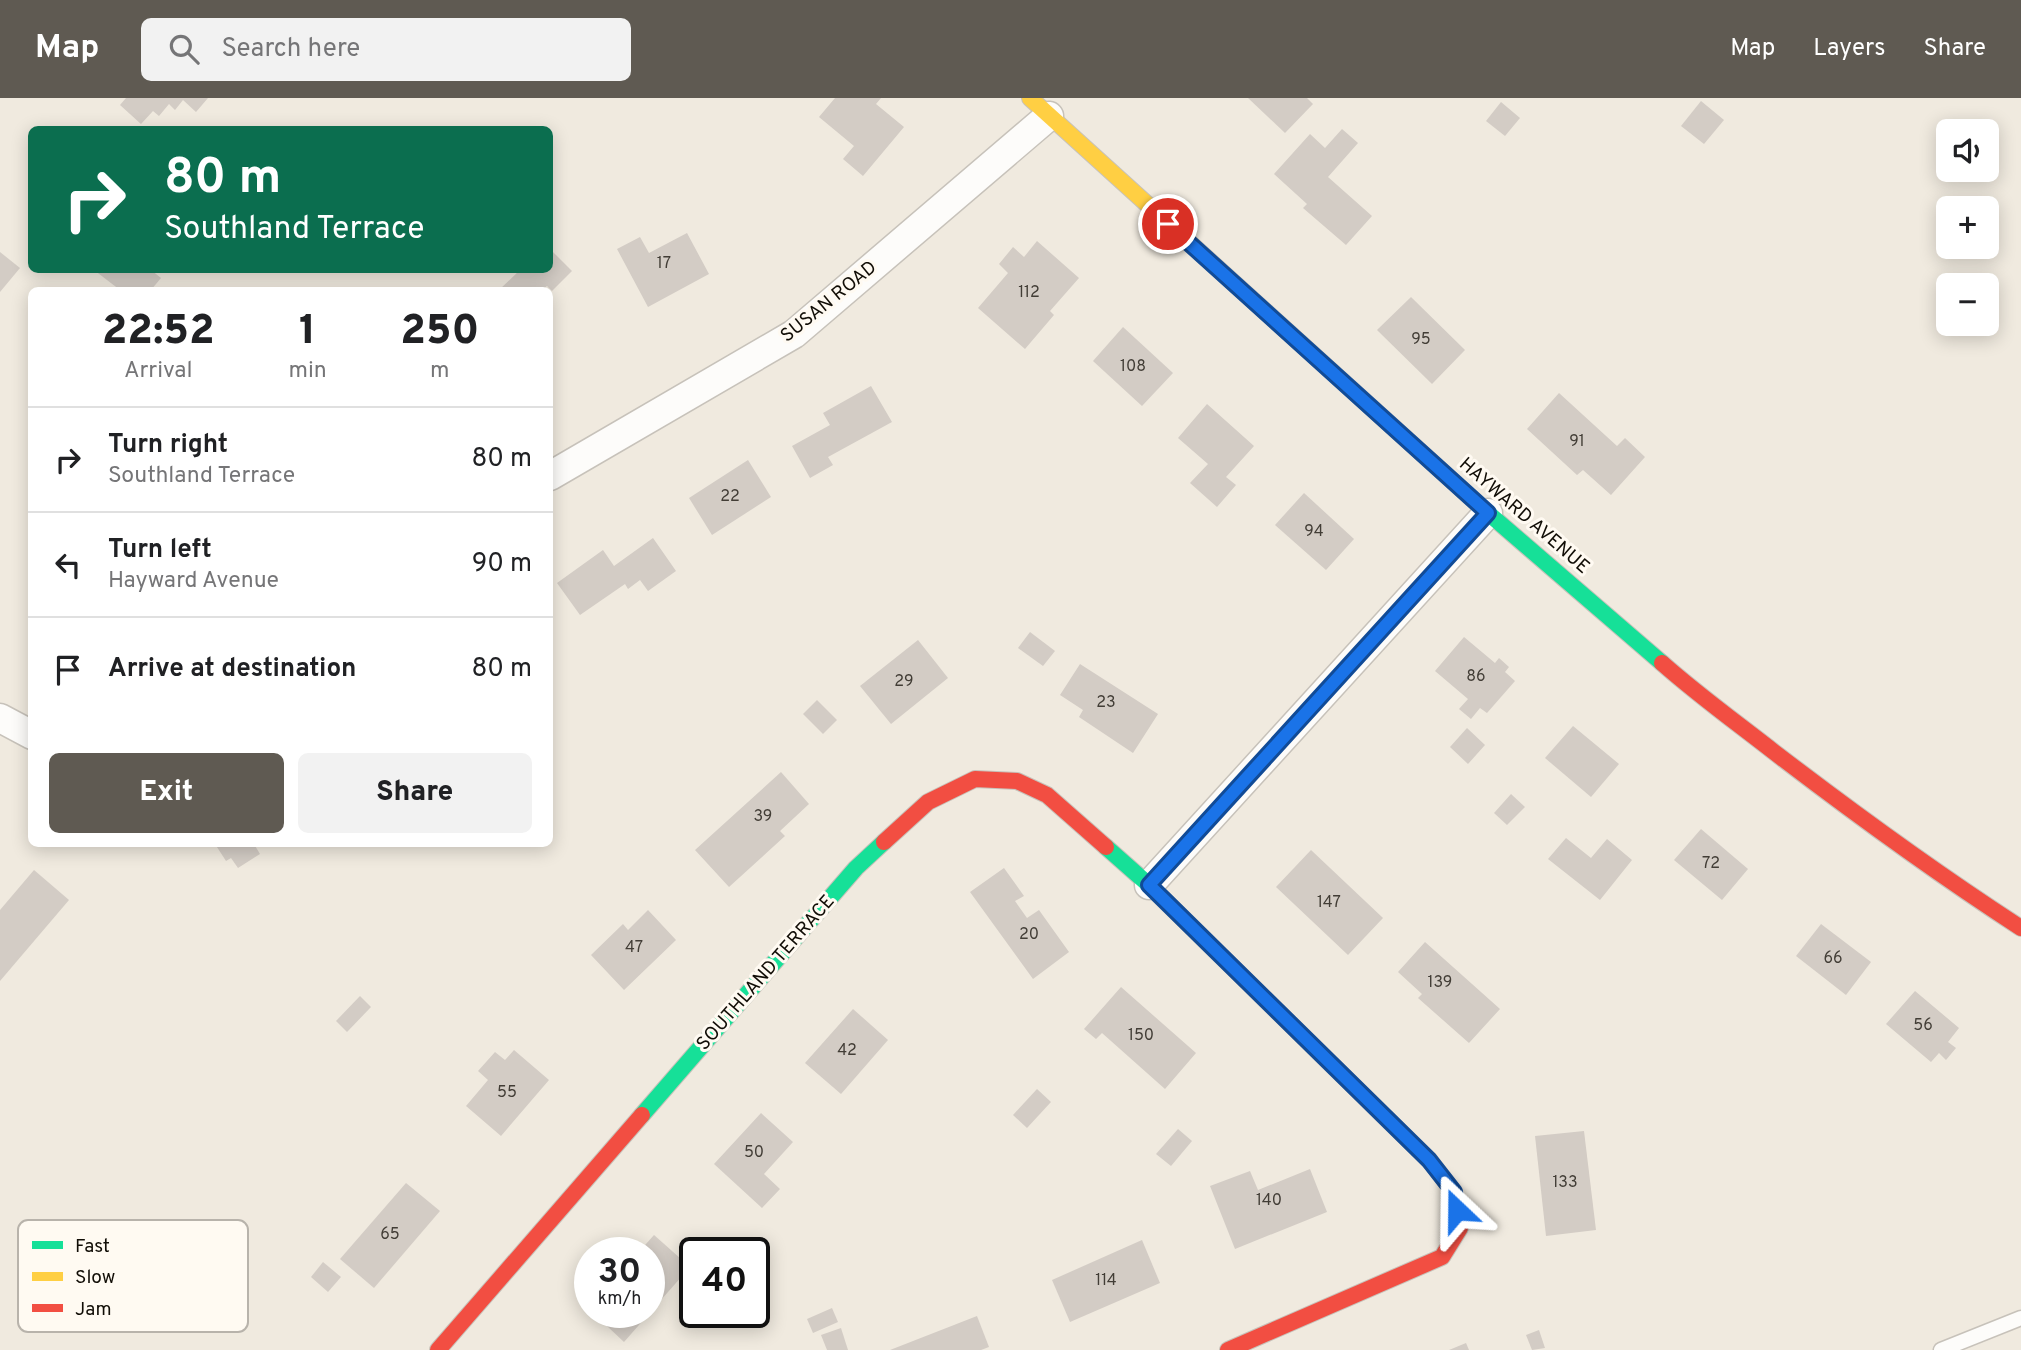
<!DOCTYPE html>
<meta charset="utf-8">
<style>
:root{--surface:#fff;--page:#f2f2f2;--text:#202124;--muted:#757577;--line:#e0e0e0;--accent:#5f5a52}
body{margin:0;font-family:Overpass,sans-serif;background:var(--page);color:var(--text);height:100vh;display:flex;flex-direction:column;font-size:26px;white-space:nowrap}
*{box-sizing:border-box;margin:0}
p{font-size:23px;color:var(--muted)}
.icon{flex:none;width:38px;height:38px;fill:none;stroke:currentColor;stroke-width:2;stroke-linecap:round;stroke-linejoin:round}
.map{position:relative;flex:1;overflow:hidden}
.sheet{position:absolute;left:28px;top:189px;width:525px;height:560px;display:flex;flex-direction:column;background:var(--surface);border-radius:10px;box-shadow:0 4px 18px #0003}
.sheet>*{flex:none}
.top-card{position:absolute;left:28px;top:28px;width:525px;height:147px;border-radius:10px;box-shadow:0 4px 18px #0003;background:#0b6e4f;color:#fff;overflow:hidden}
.fabs{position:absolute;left:1936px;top:21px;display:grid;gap:14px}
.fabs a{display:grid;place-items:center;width:63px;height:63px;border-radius:10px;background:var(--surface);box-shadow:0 4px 18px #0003;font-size:35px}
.speed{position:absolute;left:574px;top:1139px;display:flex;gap:14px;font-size:35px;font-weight:700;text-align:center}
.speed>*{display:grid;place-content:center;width:91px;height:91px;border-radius:50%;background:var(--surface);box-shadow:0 4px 18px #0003;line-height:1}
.speed small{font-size:18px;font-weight:400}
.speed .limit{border:4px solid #111;border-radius:10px;background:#fff;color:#111}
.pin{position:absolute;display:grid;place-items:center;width:60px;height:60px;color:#fff;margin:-30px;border:4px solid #fff;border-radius:50%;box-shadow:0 2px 7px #0007}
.me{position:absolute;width:77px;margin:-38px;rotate:337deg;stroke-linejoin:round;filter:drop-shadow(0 0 5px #0008)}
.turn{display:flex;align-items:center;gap:24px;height:147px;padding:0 21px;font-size:32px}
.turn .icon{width:91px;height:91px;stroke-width:2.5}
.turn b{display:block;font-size:49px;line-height:60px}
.eta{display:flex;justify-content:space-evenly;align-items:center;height:119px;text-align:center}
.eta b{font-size:42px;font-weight:800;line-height:49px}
.cta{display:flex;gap:14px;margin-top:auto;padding:14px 21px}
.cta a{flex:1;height:80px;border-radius:10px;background:var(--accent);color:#fff;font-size:28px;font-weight:800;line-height:80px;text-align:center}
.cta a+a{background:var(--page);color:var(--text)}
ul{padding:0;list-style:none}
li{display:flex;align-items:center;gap:21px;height:105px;padding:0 21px;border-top:2px solid var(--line)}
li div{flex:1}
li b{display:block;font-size:26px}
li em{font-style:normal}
header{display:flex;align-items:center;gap:42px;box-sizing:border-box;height:98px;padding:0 35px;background:var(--accent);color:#fff}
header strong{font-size:33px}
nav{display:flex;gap:38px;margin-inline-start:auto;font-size:24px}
.search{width:490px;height:63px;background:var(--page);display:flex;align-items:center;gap:18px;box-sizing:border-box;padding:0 24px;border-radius:10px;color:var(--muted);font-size:26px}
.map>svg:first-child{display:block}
.building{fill:#d3ccc5}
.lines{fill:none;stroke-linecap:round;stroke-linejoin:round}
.lane-casing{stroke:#c7c2ba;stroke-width:17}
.street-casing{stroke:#c7c2ba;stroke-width:31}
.fast-casing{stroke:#c7c2ba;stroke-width:18}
.slow-casing{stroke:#c7c2ba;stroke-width:18}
.jam-casing{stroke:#c7c2ba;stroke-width:18}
.lane{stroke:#fdfcfa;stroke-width:14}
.street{stroke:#fdfcfa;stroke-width:28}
.fast{stroke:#16e098;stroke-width:16}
.slow{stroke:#ffcf43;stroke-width:16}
.jam{stroke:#f24e42;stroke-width:16}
.route-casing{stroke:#114b97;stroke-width:18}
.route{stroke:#1a73e8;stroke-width:12}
.labels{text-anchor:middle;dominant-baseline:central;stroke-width:6;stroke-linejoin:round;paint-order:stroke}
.number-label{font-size:16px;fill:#423d36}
.street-label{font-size:19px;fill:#110d06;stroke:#fffaf2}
.key{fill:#fffaf2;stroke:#b8b3ab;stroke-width:2}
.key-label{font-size:19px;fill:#110d06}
</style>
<header>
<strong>Map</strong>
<div class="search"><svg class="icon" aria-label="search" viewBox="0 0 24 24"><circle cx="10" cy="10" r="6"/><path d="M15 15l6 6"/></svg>Search here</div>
<nav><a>Map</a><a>Layers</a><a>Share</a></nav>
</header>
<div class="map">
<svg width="2021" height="1252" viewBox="0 0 2021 1252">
<rect width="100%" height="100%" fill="#f0eadf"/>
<g class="building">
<path d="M126 0H208L196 14 183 2 175 12 169 6 159 18 153 13 141 26 120 7Z"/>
<path d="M835 0H881L876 6 904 29 863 78 843 61 854 48 819 19Z"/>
<path d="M1248 0H1307L1313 6 1285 35Z"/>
<path d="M1701 3 1724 22 1704 46 1681 28Z"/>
<path d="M1501 4 1520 20 1505 38 1486 23Z"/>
<path d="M1342 31 1358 45 1328 79 1372 118 1346 147 1303 110 1307 106 1274 76 1310 36 1325 50Z"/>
<path d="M687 135 709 176 648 209 617 151 640 139 649 155Z"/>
<path d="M1037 143 1079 180 1050 213 1054 217 1025 251 978 210 1008 175 999 166 1013 149 1024 159Z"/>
<path d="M550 151 572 173 552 193 547 188 542 192H499L520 172H550Z"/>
<path d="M0 154 20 170 0 194Z"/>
<path d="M94 172H151L161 180 151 192H120Z"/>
<path d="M1411 199 1465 252 1432 286 1377 232Z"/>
<path d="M1123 229 1173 275 1142 308 1093 263Z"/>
<path d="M871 288 892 324 828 359 833 367 810 380 792 348 830 327 823 315Z"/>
<path d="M1559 295 1617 348 1625 340 1645 359 1611 397 1583 372 1577 377 1527 331Z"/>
<path d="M1207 306 1254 348 1226 379 1236 387 1217 409 1190 385 1208 366 1178 340Z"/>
<path d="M748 362 771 399 712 437 689 400Z"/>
<path d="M1304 395 1354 441 1326 472 1275 427Z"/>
<path d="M653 440 676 473 648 493 640 482 628 491 625 486 580 517 557 485 603 452 614 468Z"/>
<path d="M1030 534 1055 553 1043 568 1018 550Z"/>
<path d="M1464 539 1495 565 1499 560 1509 569 1505 574 1515 583 1487 615 1480 610 1471 621 1459 611 1468 601 1435 573Z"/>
<path d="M918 542 948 580 891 626 860 588Z"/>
<path d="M1080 566 1158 616 1133 655 1079 619 1083 612 1060 597Z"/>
<path d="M817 602 837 622 823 636 803 616Z"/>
<path d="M1573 628 1619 666 1591 699 1545 660Z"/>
<path d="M1467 630 1485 647 1468 666 1450 649Z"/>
<path d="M781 674 809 706 780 733 785 738 729 789 695 752Z"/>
<path d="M1511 696 1525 709 1507 727 1494 715Z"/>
<path d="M1701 731 1748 771 1722 802 1674 762Z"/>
<path d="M1566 740 1591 760 1607 741 1632 762 1600 802 1548 761Z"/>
<path d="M215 746H254L260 756 238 770 231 760 226 763Z"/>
<path d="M1311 752 1383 820 1348 857 1276 789Z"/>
<path d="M1004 770 1024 798 1015 803 1027 820 1039 812 1069 854 1033 881 970 794Z"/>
<path d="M34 772 69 802 0 883V812Z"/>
<path d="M648 812 676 842 624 892 591 857 623 826 628 832Z"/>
<path d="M1821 826 1871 864 1846 897 1796 858Z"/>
<path d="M1425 844 1500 911 1469 945 1418 900 1422 896 1398 874Z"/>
<path d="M1121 889 1196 955 1165 991 1102 935 1096 941 1084 931Z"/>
<path d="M1915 893 1959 930 1948 944 1956 950 1946 962 1939 955 1931 964 1886 926Z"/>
<path d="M360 898 371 909 347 934 336 923Z"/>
<path d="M853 911 888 942 841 996 805 965Z"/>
<path d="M514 952 549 982 501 1038 466 1008 488 982 478 973 495 954 505 962Z"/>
<path d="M1037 991 1051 1004 1027 1030 1013 1017Z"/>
<path d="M761 1015 793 1044 764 1076 780 1091 762 1110 714 1066Z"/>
<path d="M1178 1031 1192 1043 1171 1068 1156 1056Z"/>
<path d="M1584 1033 1596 1132 1546 1138 1535 1038Z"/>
<path d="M1310 1071 1327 1114 1235 1151 1210 1088 1250 1073 1258 1092Z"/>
<path d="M406 1085 440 1113 374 1190 340 1161Z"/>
<path d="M654 1137 690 1169 624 1244 592 1214H649V1155H638Z"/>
<path d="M1142 1142 1160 1185 1070 1224 1052 1182Z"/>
<path d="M323 1164 341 1179 328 1194 311 1179Z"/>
<path d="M832 1210 838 1224 813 1235 807 1221Z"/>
<path d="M977 1218 989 1249 981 1252H890Z"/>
<path d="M841 1230 848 1252H827L821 1237Z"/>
<path d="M1539 1232 1545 1250 1532 1252 1526 1237Z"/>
<path d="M1466 1245 1469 1252H1449Z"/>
</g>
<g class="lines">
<defs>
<path id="lane" d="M1941 1252 2021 1220"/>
<g id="street">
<path d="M550 378 794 236 1049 18"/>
<path d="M0 620 32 637"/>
<path d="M1149 787 1488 415"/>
</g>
<g id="fast">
<path d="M1266 214 1488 415 1662 565"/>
<path d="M1106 749 1149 787 1430 1063"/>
<path d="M642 1017 856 770 884 744"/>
</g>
<path id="slow" d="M1030 0 1266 214"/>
<g id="jam">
<path d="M1662 565C1698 597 1737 625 1774 654 1855 716 1936 775 2021 830"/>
<path d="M884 744 928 704 975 681 1017 683 1047 697 1106 749"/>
<path d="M438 1252 642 1017"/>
<path d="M1228 1252 1442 1159 1460 1130 1454 1094 1430 1063"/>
</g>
</defs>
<use href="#lane" class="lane-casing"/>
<use href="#street" class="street-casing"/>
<use href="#fast" class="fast-casing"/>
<use href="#slow" class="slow-casing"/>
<use href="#jam" class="jam-casing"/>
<use href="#lane" class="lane"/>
<use href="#street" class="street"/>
<use href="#fast" class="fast"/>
<use href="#slow" class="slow"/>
<use href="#jam" class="jam"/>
</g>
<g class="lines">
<defs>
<path id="route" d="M1168 126 1488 415 1149 787 1429 1062 1454 1094 1457 1112"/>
</defs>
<use href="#route" class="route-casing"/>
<use href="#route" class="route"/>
</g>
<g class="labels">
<g class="number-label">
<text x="664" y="166">17</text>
<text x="1029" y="195">112</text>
<text x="1421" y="242">95</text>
<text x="1133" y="269">108</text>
<text x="1577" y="344">91</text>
<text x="730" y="399">22</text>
<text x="1314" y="434">94</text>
<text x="1476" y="579">86</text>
<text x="904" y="584">29</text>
<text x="1106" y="605">23</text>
<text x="763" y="719">39</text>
<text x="1711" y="766">72</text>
<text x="1329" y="805">147</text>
<text x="1029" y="837">20</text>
<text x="634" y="850">47</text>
<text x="1833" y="861">66</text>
<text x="1440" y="885">139</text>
<text x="1923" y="928">56</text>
<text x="1141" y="938">150</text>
<text x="847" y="953">42</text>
<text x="507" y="995">55</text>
<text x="754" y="1055">50</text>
<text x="1565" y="1085">133</text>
<text x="1269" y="1103">140</text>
<text x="390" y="1137">65</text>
<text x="1106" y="1183">114</text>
</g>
<g class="street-label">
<text transform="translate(829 204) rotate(-39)">SUSAN ROAD</text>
<text transform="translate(1524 418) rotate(41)">HAYWARD AVENUE</text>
<text transform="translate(766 875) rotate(-49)">SOUTHLAND TERRACE</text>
</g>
</g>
<rect x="18" y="1122" width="230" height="112" rx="10" class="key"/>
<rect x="32" y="1143" width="31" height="8" fill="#16e098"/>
<rect x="32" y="1174" width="31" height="9" fill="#ffcf43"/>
<rect x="32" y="1206" width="31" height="8" fill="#f24e42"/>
<g class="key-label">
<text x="75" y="1154">Fast</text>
<text x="75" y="1185">Slow</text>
<text x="75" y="1217">Jam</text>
</g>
</svg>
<div class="fabs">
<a><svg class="icon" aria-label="sound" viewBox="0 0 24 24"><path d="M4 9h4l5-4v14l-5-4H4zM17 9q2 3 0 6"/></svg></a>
<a>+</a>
<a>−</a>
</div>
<div class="speed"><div>30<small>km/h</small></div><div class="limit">40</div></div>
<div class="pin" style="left:1168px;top:126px;background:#d93025"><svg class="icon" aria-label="arrive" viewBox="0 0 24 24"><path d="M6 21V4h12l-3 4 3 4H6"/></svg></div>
<svg class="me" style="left:1457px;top:1112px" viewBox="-20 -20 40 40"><path d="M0-17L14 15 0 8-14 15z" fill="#1a73e8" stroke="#fff" stroke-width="4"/></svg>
<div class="top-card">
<div class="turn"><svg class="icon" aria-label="right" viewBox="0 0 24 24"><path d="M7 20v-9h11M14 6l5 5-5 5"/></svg><div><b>80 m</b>Southland Terrace</div></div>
</div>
<section class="sheet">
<div class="eta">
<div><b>22:52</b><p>Arrival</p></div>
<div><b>1</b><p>min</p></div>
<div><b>250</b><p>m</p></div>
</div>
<ul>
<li><svg class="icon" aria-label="right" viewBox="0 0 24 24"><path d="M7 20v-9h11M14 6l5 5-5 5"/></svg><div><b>Turn right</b><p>Southland Terrace</p></div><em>80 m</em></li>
<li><svg class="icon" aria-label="left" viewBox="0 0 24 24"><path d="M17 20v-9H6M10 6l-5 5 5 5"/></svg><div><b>Turn left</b><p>Hayward Avenue</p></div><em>90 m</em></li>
<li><svg class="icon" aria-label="arrive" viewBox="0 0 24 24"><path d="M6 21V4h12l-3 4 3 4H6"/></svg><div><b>Arrive at destination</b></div><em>80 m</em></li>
</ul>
<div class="cta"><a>Exit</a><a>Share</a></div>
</section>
</div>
